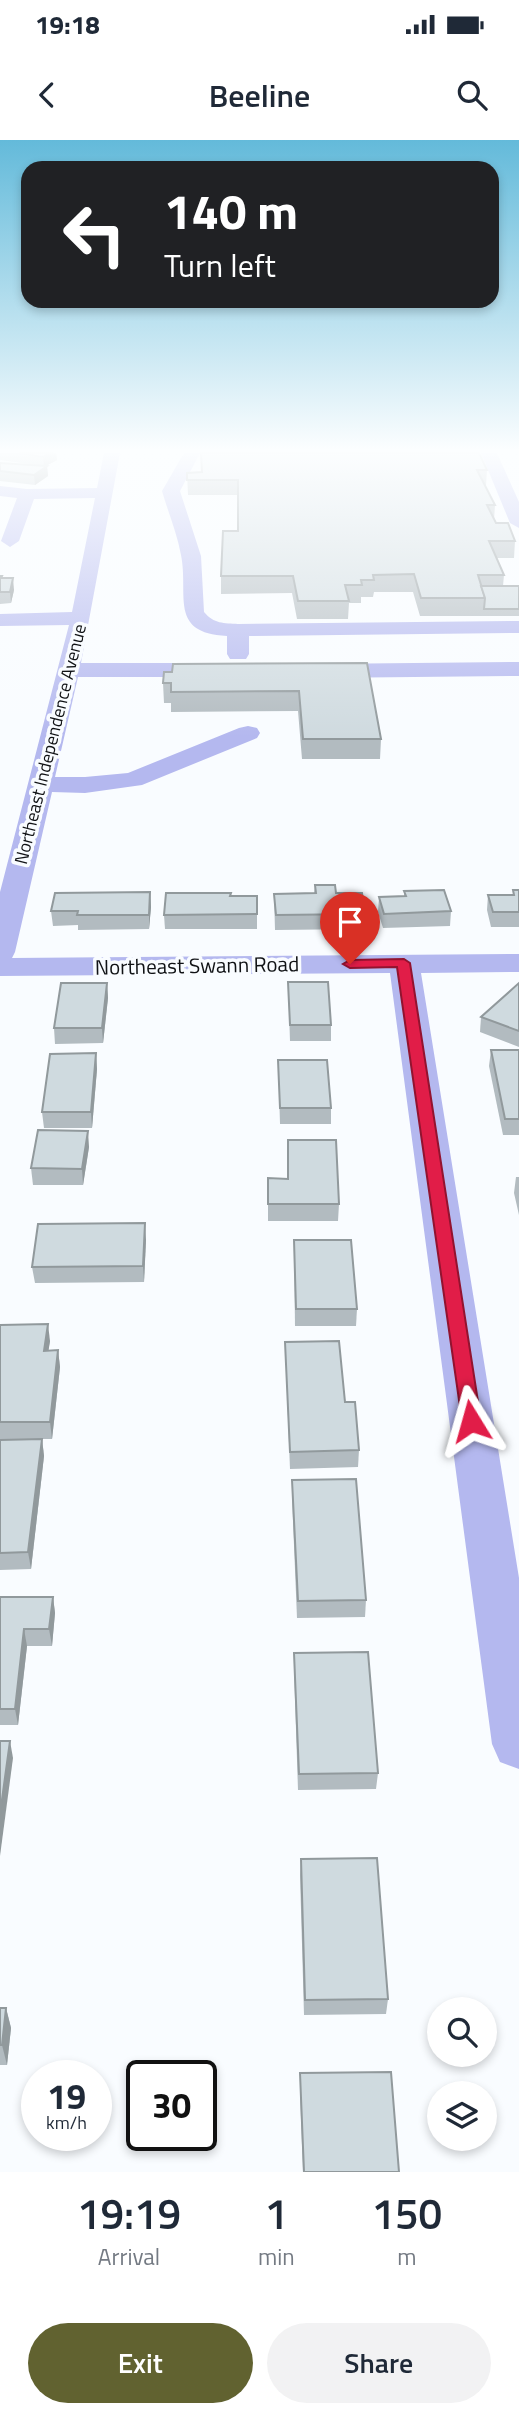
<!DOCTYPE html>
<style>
:root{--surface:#fff;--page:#f2f2f3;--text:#1f2937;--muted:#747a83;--accent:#616230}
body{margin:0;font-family:"Titillium Web",sans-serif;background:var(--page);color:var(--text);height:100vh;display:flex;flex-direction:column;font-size:26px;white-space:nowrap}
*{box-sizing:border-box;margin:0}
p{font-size:23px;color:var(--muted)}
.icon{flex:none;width:38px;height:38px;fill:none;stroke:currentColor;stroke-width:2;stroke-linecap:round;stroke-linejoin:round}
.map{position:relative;height:2032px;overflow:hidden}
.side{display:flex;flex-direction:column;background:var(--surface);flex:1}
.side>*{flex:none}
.banner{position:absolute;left:21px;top:21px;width:478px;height:147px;border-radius:21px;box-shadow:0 4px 10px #0003;background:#202124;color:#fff;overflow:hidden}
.tools{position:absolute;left:427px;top:1857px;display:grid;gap:14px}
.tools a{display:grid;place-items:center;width:70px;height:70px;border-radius:50%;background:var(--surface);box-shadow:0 4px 10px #0003;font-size:35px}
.speed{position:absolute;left:21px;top:1920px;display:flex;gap:14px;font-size:35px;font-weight:700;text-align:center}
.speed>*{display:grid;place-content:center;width:91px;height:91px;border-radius:50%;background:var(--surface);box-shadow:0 4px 10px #0003;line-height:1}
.speed small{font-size:18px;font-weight:400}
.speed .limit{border:4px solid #111;border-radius:10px;background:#fff;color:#111}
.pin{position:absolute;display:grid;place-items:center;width:60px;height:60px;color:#fff;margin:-72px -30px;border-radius:50% 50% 50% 0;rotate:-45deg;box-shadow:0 0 7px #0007}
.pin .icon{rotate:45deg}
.me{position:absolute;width:77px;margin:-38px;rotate:352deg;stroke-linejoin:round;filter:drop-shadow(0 0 5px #0008)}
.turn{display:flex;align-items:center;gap:24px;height:147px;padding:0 28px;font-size:32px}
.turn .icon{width:91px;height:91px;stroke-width:2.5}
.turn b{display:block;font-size:49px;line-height:60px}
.eta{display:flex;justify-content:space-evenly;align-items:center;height:119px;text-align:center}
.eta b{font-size:42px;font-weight:600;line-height:49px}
.button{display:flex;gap:14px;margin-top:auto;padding:14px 28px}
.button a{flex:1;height:80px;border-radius:42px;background:var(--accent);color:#fff;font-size:28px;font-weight:600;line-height:80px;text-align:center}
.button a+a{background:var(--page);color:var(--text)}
.status{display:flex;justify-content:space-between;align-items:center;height:49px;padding:0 35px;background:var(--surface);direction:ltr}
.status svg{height:19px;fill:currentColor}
header{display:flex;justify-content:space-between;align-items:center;height:91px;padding:0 28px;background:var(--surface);font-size:32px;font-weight:600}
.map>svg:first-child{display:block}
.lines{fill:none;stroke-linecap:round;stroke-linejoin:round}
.minor{fill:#b4b8ef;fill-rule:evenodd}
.wall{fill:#b2bbc0}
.shaded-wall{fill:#91999c}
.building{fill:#cfdadf;stroke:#91999c;stroke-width:2}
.route{fill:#e11d48;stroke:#92132f;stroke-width:2}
.labels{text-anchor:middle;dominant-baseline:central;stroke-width:7;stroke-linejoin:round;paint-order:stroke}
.far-street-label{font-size:18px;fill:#101215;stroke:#f9fcff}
.street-label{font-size:21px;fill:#101215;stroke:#f9fcff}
</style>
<div class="status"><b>19:18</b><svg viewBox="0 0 49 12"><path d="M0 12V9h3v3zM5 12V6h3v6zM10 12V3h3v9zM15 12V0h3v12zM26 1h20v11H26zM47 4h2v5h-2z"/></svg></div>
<header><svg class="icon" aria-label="back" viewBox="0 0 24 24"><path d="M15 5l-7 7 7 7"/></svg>Beeline<svg class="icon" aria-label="search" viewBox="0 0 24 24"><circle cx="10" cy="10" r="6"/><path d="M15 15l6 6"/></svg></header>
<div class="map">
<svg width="519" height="2032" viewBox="0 0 519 2032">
<rect width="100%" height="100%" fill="#f9fcff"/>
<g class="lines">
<g class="minor">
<path d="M104 313H120L81 523H221L229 525 232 530 229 535 221 537H78L55 637H85L128 633 239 588 248 586 257 588 260 593 257 598 142 645 85 653 52 652 15 812 12 818 519 814V832L421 833 519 1438V1629L500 1622 492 1604 390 833 0 836V752L69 485 0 486V474L72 472 95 358 34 359 19 401 10 407 1 401 17 358 0 356V346L27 349 97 348Z"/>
<path d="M184 313H200L180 351 201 416 204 472C214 484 224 483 238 484L519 481V493L249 496V514L246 519H230L227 514V496C168 493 189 455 181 415 177 393 168 372 162 351Z"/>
<path d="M481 313H497L519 362V388L510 383Z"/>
<path d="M519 522V536L318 538 310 536 307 531 310 526 318 524Z"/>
</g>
</g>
<g class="wall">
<path d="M0 313H56L57 320 45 326H47L48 336 35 345 0 341V323L36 325 0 320Z"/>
<path d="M487 330 486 345H485L495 365 494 380 496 383 515 401 514 418H496L504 435 503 446H519V476H420L413 452H374L373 457H361V463H349L348 479H297L292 453 221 454V436L238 391V355H188L187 333Z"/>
<path d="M0 436H2V438L14 450 11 463 0 464Z"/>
<path d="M367 523 381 599 380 619H302L298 571 171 572V563H164L163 543Z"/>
<path d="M315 745 336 753 365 774 364 789 275 790 274 754 314 753Z"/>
<path d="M513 750H519V787H491L487 770 488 755H513Z"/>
<path d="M404 751 451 771 450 786 383 788 378 772 379 757 404 756Z"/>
<path d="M150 752 151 767 149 789 78 790V785L53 786 51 771Z"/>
<path d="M231 756H257V789H165L164 775Z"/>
<path d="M288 842 331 885V901H290Z"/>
<path d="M107 843 108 858 103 903 55 904 54 888Z"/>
<path d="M519 843V907L480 892 481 877Z"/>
<path d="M491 910H519V995H503L489 926Z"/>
<path d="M96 913 97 929 92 988H44L42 972Z"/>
<path d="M278 920 331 968V984H280Z"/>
<path d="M288 1000 339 1064 338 1081H268V1038L288 1039Z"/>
<path d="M89 1007 83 1045H33L31 1028Z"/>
<path d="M516 1037H519V1075L514 1053Z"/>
<path d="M146 1100 144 1142 35 1143 32 1127Z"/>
<path d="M294 1100 357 1169 356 1186H295Z"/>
<path d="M0 1185 50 1201 48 1211 58 1210 60 1227 52 1299H0Z"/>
<path d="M285 1202 345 1262 359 1310 358 1327 290 1329Z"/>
<path d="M42 1299 44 1316 31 1429 0 1430V1300Z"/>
<path d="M292 1340 366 1460 365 1477 297 1478 292 1357Z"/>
<path d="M0 1457H53L55 1473 52 1506H27L18 1585H0Z"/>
<path d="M294 1513 378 1633 376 1649 298 1650 294 1529Z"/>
<path d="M301 1719 388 1859 386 1874 304 1875 300 1735Z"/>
<path d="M0 1868H6L11 1888 7 1925H0Z"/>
<path d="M300 1933 399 2032H303L300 1953Z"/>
</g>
<g class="shaded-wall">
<path d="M50 313H56L57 320 44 327 43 317Z"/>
<path d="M47 326 48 336 35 345 34 335Z"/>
<path d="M13 438 14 450 11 463 10 452Z"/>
<path d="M150 752 151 767 149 789V775Z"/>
<path d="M107 843 108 858 103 903 102 888Z"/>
<path d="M96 913 97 929 92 988 91 972Z"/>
<path d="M88 991 89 1007 83 1045 82 1029Z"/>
<path d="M145 1083 146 1100 144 1142 143 1126Z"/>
<path d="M48 1184 50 1201 46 1227 44 1211Z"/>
<path d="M58 1210 60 1227 52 1299 50 1282Z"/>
<path d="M42 1299 44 1316 31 1429 28 1412Z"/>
<path d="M53 1457 55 1473 52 1506 49 1489Z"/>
<path d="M24 1489 27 1506 18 1585 15 1569Z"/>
<path d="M10 1601 13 1618 0 1716V1674Z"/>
<path d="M6 1868 11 1888 7 1925 2 1905Z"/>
</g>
<g class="building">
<path d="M19 313H50L43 317Z"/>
<path d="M201 313H479L487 330H477L495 365H487L496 383H508L515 401H489L504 435H478L485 458H421L414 434 373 435 374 440H361L362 445H345L349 461H298L293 436H221L223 391H238V340H187V333L202 332Z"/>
<path d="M0 323 47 326 34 335 0 331Z"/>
<path d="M0 436H2L1 438H13L10 452H0Z"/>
<path d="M481 446H519V469H484L485 458Z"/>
<path d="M367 523 381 599H303L299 551 171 552V543H163L164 532H172L173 524Z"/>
<path d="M315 745H335L336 753H362L365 774 276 775 274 754 316 753Z"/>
<path d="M444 750 451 771 384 774 379 757 406 756 404 751Z"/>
<path d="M513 750H519V772H493L488 755H514Z"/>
<path d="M150 752 149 775H77L78 771H51L55 753Z"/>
<path d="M166 753H231L230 756H257V774L164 775Z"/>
<path d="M288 842H328L331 885H290Z"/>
<path d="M61 843H107L102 888H54Z"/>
<path d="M519 843V891L481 877Z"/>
<path d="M491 910H519V979H505Z"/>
<path d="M96 913 91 972H42L50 914Z"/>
<path d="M278 920H327L331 968H280Z"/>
<path d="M38 990 88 991 82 1029 31 1028Z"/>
<path d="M288 1000H336L339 1064H268V1038L288 1039Z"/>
<path d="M145 1083 143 1126 32 1127 38 1084Z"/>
<path d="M294 1100H351L357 1169H296Z"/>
<path d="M48 1184 44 1211 58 1210 50 1282H0V1185Z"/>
<path d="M339 1201 345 1262H355L359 1310 290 1312 285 1202Z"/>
<path d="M42 1299 28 1412 0 1413V1300Z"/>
<path d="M356 1339 366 1460 298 1461 292 1340Z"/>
<path d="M0 1457H53L49 1489H24L15 1569H0Z"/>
<path d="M368 1512 378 1633 299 1634 294 1513Z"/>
<path d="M0 1601H10L0 1674Z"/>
<path d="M377 1718 388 1859 305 1860 301 1719Z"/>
<path d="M0 1868H6L2 1905H0Z"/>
<path d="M391 1932 399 2032H304L300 1933Z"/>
</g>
<linearGradient id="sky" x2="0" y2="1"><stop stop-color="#63bada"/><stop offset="0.52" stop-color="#fcfeff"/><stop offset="1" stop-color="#fcfeff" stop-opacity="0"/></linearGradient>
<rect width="519" height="597" fill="url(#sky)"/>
<path class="route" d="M404 819 410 823 481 1281 478 1286 471 1288 464 1286 462 1281 397 827 350 828 343 824 350 820Z"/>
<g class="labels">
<g class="far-street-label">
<text transform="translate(50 604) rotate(-76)">Northeast Independence Avenue</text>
</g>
<g class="street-label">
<text transform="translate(197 825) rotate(-1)">Northeast Swann Road</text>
</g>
</g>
</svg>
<div class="tools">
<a><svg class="icon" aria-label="search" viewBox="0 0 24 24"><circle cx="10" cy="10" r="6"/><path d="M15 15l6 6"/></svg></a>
<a><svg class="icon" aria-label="layers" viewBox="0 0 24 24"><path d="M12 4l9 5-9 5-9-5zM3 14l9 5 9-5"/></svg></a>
</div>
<div class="speed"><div>19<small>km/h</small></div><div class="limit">30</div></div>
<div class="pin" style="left:350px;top:824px;background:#d93025"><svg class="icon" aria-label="arrive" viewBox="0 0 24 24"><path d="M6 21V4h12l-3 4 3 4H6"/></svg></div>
<svg class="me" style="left:471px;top:1281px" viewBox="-20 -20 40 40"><path d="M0-17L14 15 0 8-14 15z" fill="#e11d48" stroke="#fff" stroke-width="4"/></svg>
<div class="banner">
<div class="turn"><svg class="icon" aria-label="left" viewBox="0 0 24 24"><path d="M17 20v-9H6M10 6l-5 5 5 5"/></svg><div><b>140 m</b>Turn left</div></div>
</div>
</div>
<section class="side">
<div class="eta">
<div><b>19:19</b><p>Arrival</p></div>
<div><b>1</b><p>min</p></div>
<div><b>150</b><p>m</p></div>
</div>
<div class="button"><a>Exit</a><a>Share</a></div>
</section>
